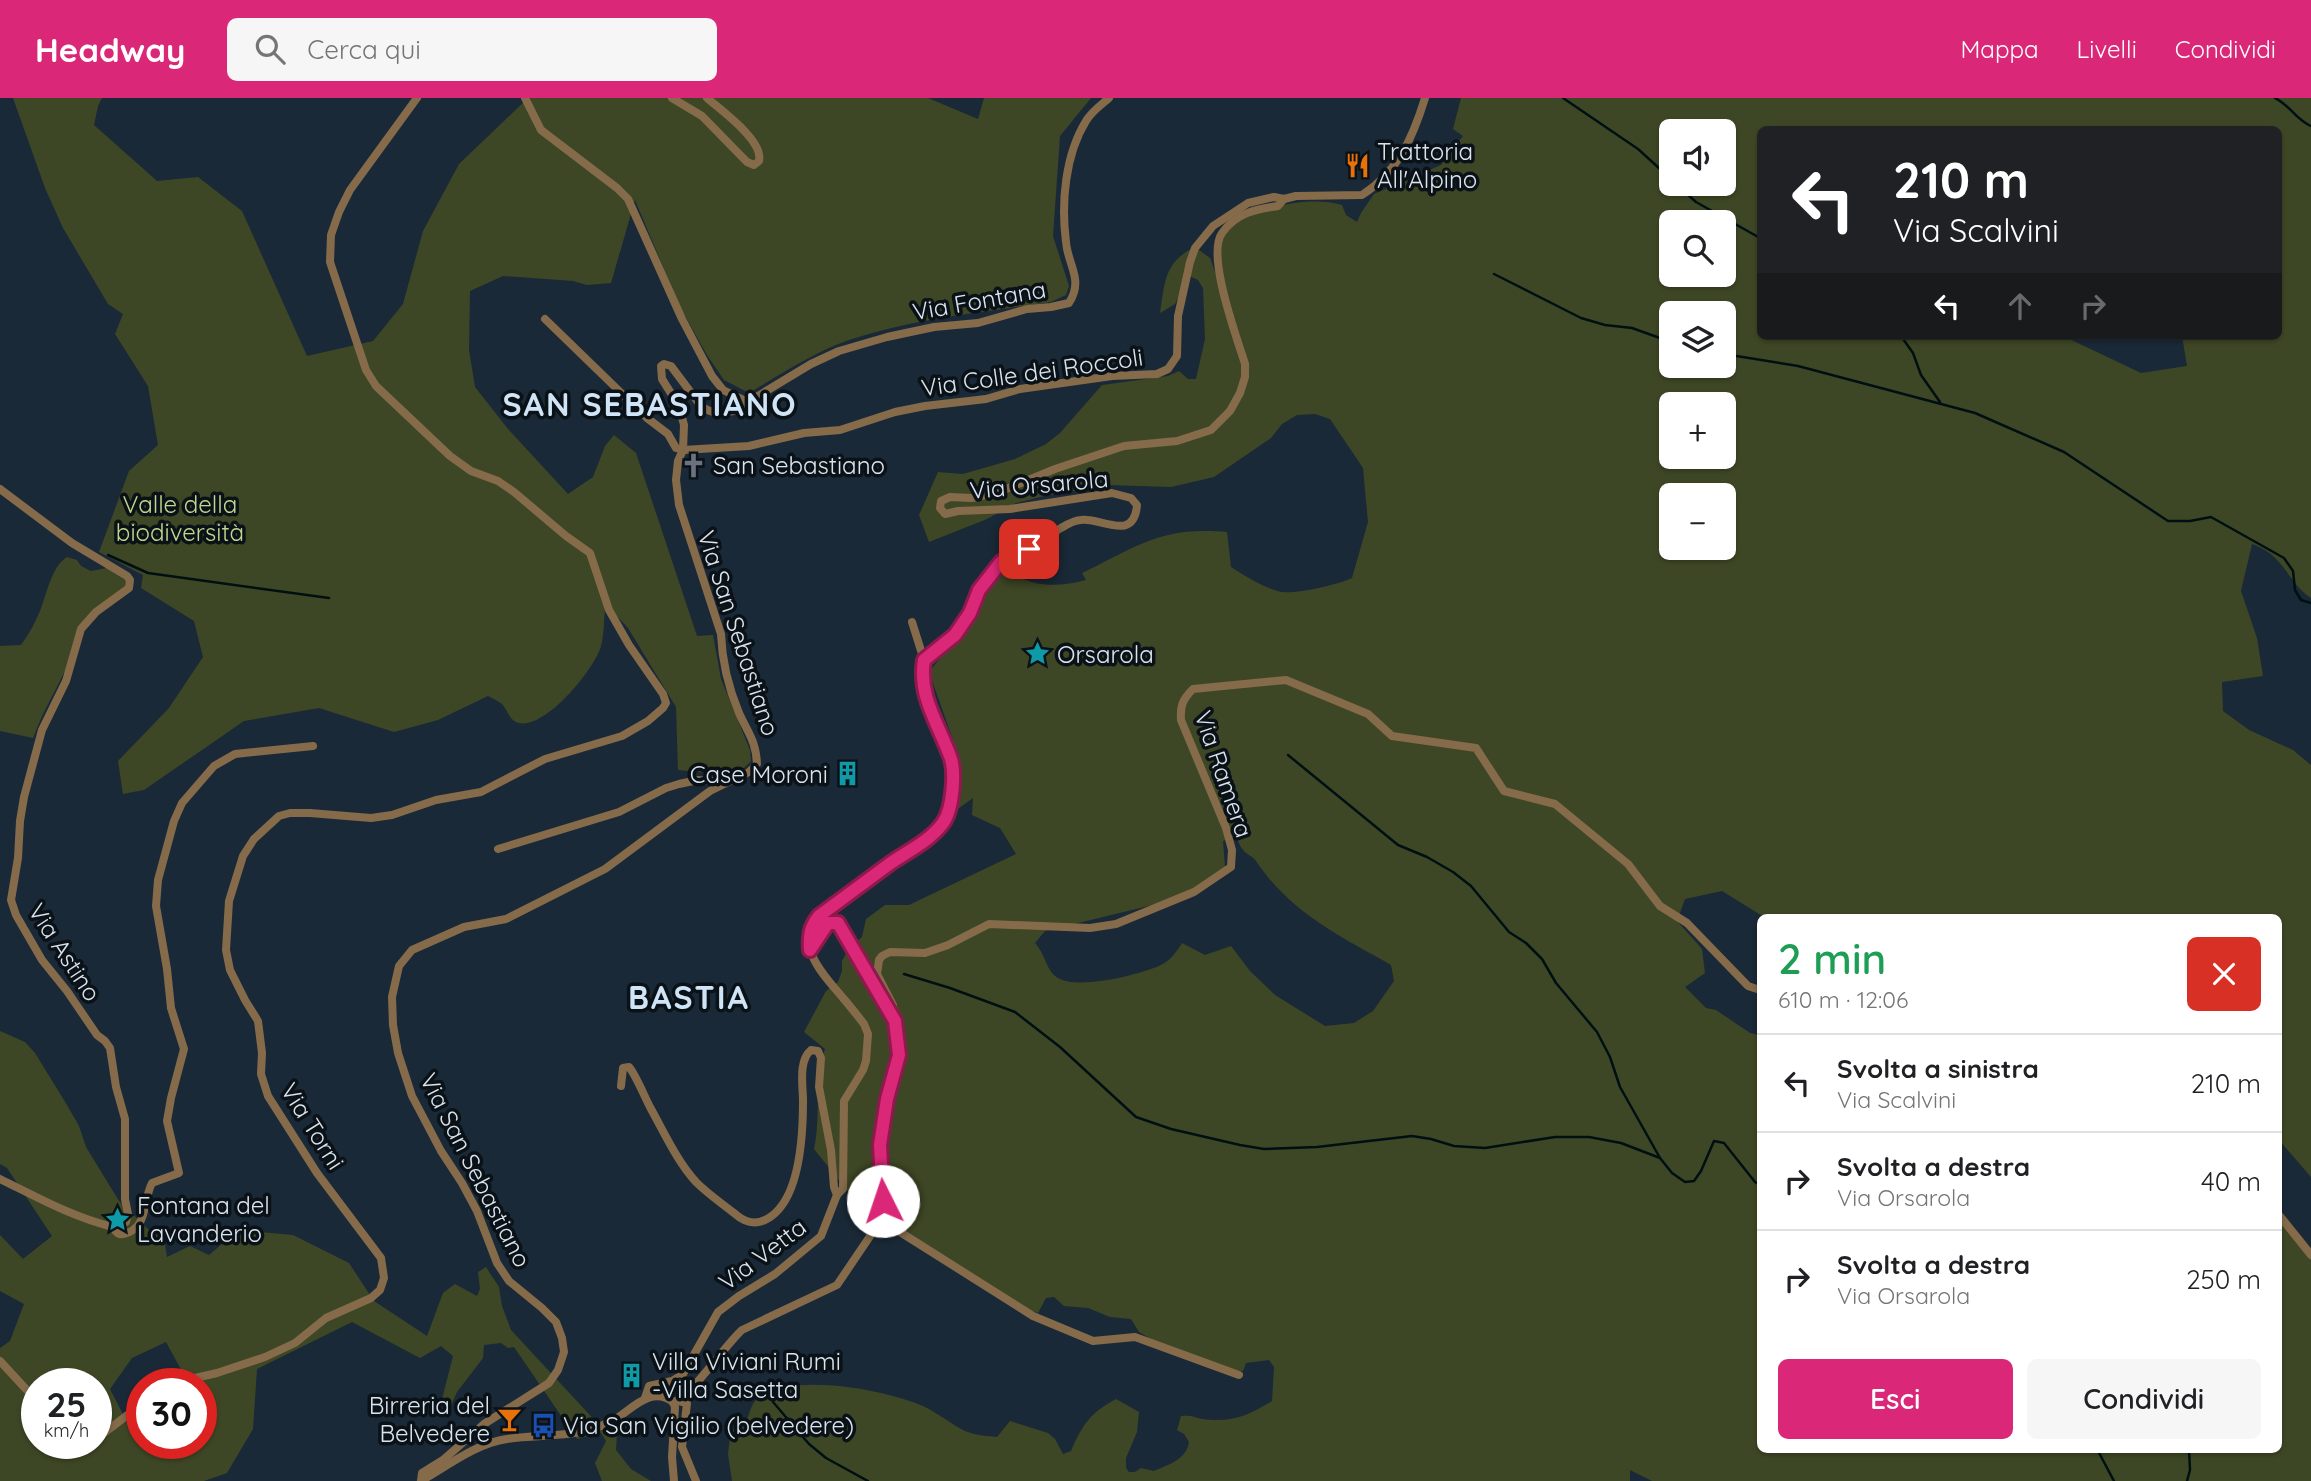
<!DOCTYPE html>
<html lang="it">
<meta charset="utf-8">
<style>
:root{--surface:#fff;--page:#f6f6f6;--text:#202124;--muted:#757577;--line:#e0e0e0;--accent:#db2777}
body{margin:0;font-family:Quicksand,sans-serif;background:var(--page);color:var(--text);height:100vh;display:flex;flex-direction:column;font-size:26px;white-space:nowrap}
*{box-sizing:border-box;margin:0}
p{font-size:23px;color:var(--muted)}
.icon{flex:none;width:38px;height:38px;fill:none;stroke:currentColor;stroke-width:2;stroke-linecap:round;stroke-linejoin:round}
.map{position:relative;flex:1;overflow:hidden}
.side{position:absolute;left:1757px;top:816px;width:525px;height:539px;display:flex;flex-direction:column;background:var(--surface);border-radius:10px;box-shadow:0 2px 5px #0004}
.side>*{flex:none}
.guide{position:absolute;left:1757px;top:28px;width:525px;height:214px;border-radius:10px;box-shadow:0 2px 5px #0004;background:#202124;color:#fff;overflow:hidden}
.controls{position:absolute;left:1659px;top:21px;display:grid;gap:14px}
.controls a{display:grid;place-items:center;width:77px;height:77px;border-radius:10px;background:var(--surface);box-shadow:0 2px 5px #0004;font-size:35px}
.speed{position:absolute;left:21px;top:1270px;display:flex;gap:14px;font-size:35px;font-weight:700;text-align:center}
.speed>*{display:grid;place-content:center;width:91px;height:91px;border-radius:50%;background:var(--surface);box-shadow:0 2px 5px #0004;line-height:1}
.speed small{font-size:18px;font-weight:400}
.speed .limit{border:10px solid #d22;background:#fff;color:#111}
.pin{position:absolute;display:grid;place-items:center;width:60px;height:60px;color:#fff;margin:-30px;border-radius:14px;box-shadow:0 4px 10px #0006}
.me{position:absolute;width:77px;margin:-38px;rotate:356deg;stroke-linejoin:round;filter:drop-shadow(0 0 5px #0008)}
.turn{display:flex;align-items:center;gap:24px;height:147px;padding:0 21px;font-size:32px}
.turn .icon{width:91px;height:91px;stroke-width:2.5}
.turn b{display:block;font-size:49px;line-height:60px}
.lanes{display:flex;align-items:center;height:66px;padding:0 21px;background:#0003;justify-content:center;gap:35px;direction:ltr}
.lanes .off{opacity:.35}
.round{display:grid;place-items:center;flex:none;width:74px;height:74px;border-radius:10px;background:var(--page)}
.overview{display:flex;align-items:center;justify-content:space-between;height:119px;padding:0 21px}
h1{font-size:42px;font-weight:600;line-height:52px;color:#1e9e55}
.button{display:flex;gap:14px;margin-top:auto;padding:14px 21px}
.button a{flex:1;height:80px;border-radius:10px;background:var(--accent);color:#fff;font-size:28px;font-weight:600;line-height:80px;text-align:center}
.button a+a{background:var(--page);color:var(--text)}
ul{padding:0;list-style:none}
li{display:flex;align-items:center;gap:21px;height:98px;padding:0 21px;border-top:2px solid var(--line)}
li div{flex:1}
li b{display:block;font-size:26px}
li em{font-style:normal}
header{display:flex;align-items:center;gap:42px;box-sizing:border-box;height:98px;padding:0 35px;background:var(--accent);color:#fff}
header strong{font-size:33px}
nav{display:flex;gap:38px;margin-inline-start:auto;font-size:24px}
.search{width:490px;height:63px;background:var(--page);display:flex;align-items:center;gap:18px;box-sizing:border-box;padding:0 24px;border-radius:10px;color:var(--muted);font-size:26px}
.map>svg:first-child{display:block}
.green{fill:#3e4725;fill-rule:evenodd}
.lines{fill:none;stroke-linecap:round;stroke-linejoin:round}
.stream{stroke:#001012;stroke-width:2.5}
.street{stroke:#856b4a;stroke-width:8}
.route-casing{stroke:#8e194d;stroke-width:18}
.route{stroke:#db2777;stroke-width:12}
.labels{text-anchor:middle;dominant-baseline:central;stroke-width:7;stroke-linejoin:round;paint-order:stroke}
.poi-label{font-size:24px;fill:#dae4ed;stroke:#0a1117;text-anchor:start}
.street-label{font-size:24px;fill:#dae4ed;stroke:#0a1117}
.park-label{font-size:24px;fill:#c3d68d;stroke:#0a1117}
.district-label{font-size:32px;font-weight:bold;letter-spacing:2px;fill:#d0e4f7;stroke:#0a1117}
</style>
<header>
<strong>Headway</strong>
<div class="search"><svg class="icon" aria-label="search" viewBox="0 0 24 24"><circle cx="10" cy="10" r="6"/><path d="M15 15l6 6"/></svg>Cerca qui</div>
<nav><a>Mappa</a><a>Livelli</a><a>Condividi</a></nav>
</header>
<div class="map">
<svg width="2311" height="1383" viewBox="0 0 2311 1383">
<rect width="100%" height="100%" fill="#1a2937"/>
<g class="green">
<path d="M13 0H102L98 8 94 27 157 83 198 79 242 113 307 258 373 243 403 206 423 133 459 66 528 0H928L978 21 984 0H1091L1060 38 1053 138 1069 188 1066 197 1051 204C984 214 914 220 849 242 814 254 781 276 749 295L724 282 707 257 680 209 635 102 611 185 587 187 573 183 503 178 470 193 469 252 475 289 508 331 568 396 593 379 605 348 614 337 636 355 697 538 713 537 721 581 750 652 751 663 744 670 731 677 678 672 676 609 628 530 612 513 605 509C604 522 604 536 601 548 595 571 542 636 516 624 509 621 507 611 502 606 499 603 493 601 488 598L438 622 394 634 319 610 244 623 144 692 123 696 118 663 169 610 203 559 194 523 141 490 143 477 99 454 129 373 158 347 148 288 115 236 123 216 108 206 63 130 45 90Z"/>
<path d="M1461 0H2311V500C2286 483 2286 458 2252 446L2241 493 2257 540 2263 578 2222 584 2223 613 2249 632 2293 652 2311 667V1079L2279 1042 2278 819H1764L1722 793 1685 801 1677 823 1702 851 1705 875 1685 889 1706 910 1716 912 1750 935 1760 937V1351H2278L2279 1110 2311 1150V1383H1652L1630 1372V1383H732L728 1356 731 1332 745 1328C748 1321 750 1309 755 1303 787 1272 886 1292 923 1308 938 1315 951 1326 965 1333 975 1337 986 1338 997 1339L1010 1323 1048 1335 1055 1341 1063 1356 1071 1353C1083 1326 1090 1315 1116 1301L1139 1314 1137 1334 1126 1360V1370L1129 1374H1135L1141 1370 1154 1373C1168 1367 1187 1361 1189 1344L1184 1336 1177 1332 1181 1318C1190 1317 1194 1319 1202 1321 1232 1325 1247 1318 1272 1303L1274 1269 1269 1262 1246 1265 1243 1273 1211 1271 1186 1261 1139 1234 1131 1221 1110 1219 1088 1210 1064 1208 1054 1199 1046 1200 1038 1215 1030 1212 897 1130 894 1122 885 1118 873 1134 855 1102 814 1051C821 1018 814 982 825 951L804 934 826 893 838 884 842 873V863L848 851 862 839 866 821 885 807H909L1016 756 1000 730 972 717 973 700 955 713 957 702 953 642 929 574 972 521 996 469 1003 467C1026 490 1057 490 1086 482L1082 475C1138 448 1161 428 1227 434L1231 469C1243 477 1266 491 1281 494 1297 496 1337 487 1352 480L1368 424 1363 370 1330 321 1315 316 1297 317 1282 326 1271 340 1214 379 1171 389 1108 387 1044 398 1016 405 987 421 929 444 919 417 938 374 963 376 1015 361 1046 346 1060 335 1102 287 1168 278 1179 273 1188 281H1196L1205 241 1203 190 1198 182 1189 178 1175 206 1160 215C1165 184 1164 164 1195 149L1210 160 1217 179 1222 140C1227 135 1232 128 1238 124 1264 107 1313 98 1342 107L1346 117 1357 124 1361 115 1374 96 1441 67 1463 38 1453 31ZM1760 32H2278V238H2182L2187 268 2141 275 2063 238H1760ZM1671 33H1724V86H1671ZM1671 124H1724V177H1671ZM1671 215H1724V268H1671ZM1671 306H1724V359H1671ZM1671 397H1724V450H1671ZM1236 738C1238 743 1240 749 1244 753 1247 757 1253 758 1256 763 1291 815 1338 837 1391 867L1394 883 1373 913 1354 925 1325 928 1275 897 1250 873 1231 848 1205 857 1182 845C1176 855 1170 863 1159 868 1138 877 1078 892 1058 880 1046 873 1046 857 1035 845L1045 833 1165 804 1189 793 1225 769 1223 743Z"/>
<path d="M67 459 77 462 81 468 91 473 107 470 126 482 127 486 123 492 82 526 75 538 66 571 42 618 33 640 0 633V548L21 547C29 536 35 525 40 513 47 496 51 469 67 459Z"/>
<path d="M0 933 25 944 35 955 67 1007 79 1028 86 1049 119 1103 148 1131 164 1141 167 1159 190 1148 209 1157 222 1146 247 1133 293 1137 349 1165 374 1203 427 1238 443 1195 455 1186 477 1198 480 1191 478 1174 486 1169 499 1189 502 1208 511 1232 599 1327 618 1317 616 1352 631 1371 651 1383H602L595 1365 606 1343 601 1335 577 1341 514 1249 508 1250 501 1245 484 1247 483 1260 457 1294 449 1312 441 1305 453 1258 441 1248 420 1260 352 1224 257 1271 253 1331 227 1375 204 1383H0V1250L10 1243 24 1206 0 1193V1137L23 1161 52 1138 7 1070 0 1066ZM166 1244 189 1286H201V1346H142V1340L128 1326 110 1291 132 1260ZM37 1286H96V1346H37Z"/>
</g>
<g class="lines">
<g class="stream">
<path d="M1563 0 1638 51 1671 81"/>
<path d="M2275 0C2290 7 2296 22 2311 28"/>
<path d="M1676 86 1696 104 1760 140"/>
<path d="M1494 176 1581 220 1605 227 1632 230 1671 244"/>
<path d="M1901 238 1913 255 1921 277 1940 304"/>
<path d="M1724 256 1798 268 1975 315 2064 354 2168 423H2190L2211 419 2284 460 2293 473 2295 492 2301 502 2311 505"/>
<path d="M108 457 148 475 329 500"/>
<path d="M1288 657 1398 747 1427 759 1453 774 1471 788 1509 834 1526 845 1542 861 1556 885 1597 934 1610 959 1620 989 1660 1060 1672 1075 1685 1084 1694 1083 1701 1073 1714 1043 1724 1045 1755 1084 1760 1087"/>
<path d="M904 876 950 890 1015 914 1060 949 1136 1019 1171 1031 1240 1047 1264 1051 1317 1049 1412 1038 1431 1041 1454 1048 1485 1050 1555 1039H1589L1621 1045 1660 1060"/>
<path d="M773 1304 809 1346 826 1360 868 1383"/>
<path d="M2097 1351 2114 1383"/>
<path d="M2187 1383 2190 1372 2189 1351"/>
</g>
<g class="street">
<path d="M525 0 541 32 617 90 628 101 682 221 712 278 723 292 748 304"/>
<path d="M672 0 702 18 747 64 754 67 759 63C764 43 722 13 707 0"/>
<path d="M545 221 647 320 668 336 676 350 683 352 749 348 804 335 840 332 895 314 925 308 986 301 1020 291 1112 278 1157 276 1168 271 1177 258 1178 218 1190 164 1195 150 1213 128 1248 105 1274 99 1284 101 1296 98 1362 97C1398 74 1413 39 1425 0"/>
<path d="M0 391 72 445 127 478 130 482 129 490 96 514 81 531 66 583 42 632 24 699 20 723 18 760 11 802 16 817 42 862 67 893 97 937 105 943 110 950 116 989 125 1021V1101L128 1116 126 1124 113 1129C72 1119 37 1099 0 1081"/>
<path d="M912 524 924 562"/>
<path d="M498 751 619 714 666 690 679 686 698 682 728 684"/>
<path d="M810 852 828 825H838L895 923"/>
<path d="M621 988 623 970 629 969C636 977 645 1000 651 1011 665 1036 677 1063 696 1084 707 1095 721 1105 734 1115 744 1124 754 1128 767 1121 800 1103 803 1037 803 1003 803 988 798 963 811 952L818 953 821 960 819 989 831 1052 834 1089 837 1097"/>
<path d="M2278 1116 2311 1157"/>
<path d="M881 1122 1033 1218 1093 1243 1135 1239 1239 1277"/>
<path d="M113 1129C116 1135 119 1138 127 1135 148 1128 143 1102 152 1085L179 1075 167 1023 171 1000 184 951 171 910 167 871 156 808 158 782 174 723 182 705 214 668 235 656 313 648"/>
<path d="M0 1263 37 1303"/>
<path d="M169 1286 217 1275 265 1259 295 1245 326 1220 371 1200 380 1192 384 1180 381 1160 317 1075 268 998 261 976 262 955 258 923 245 902 230 872 226 852 229 803 243 758 254 741 279 718 290 715H310L371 720 392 717 436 702 481 694 545 661 622 638 648 623 663 610 666 605 663 596 629 547 609 512 590 455 566 438 514 394 498 383 471 373 450 358 376 288 366 272 330 164 331 137 339 114 350 92 417 0"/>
<path d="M645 1300 649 1288 672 1283 683 1276 718 1214 739 1198 775 1176 821 1138 837 1097 843 1091 844 1003 863 972 866 963 868 936 864 926C857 917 850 908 843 900 823 876 794 849 819 818 842 801 865 784 888 767 906 754 929 744 943 725 955 707 956 672 948 653 935 622 919 596 924 562 941 548 958 536 969 516 979 498 984 479 1000 465 1008 459 1020 456 1029 451 1040 445 1050 437 1061 430 1066 427 1075 422 1081 422 1101 419 1134 445 1137 407L1131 400 1112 395 1010 411 958 413 945 416 940 410 941 403 950 399 972 400 999 394 1055 371 1124 348 1177 343 1211 332 1230 313 1240 295 1245 279V266C1237 240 1206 157 1222 135 1236 115 1256 111 1278 108L1284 101"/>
<path d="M678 1303 687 1305 682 1349 696 1383"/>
<path d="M673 1304C690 1300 725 1247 742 1232L837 1187 881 1122 883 1103 880 1047 887 1001 899 957 893 907 877 876 879 862 882 858 890 854 925 855 948 847 989 826 1090 830 1116 826 1194 794 1231 769 1232 752 1226 730 1181 622C1180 607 1183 601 1193 591L1286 582 1368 616 1392 638 1476 650 1504 693 1555 706 1628 766 1660 808 1687 825 1748 888 1760 892"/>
<path d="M673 1304 675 1309 672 1359 674 1383"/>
<path d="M96 1341 142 1306"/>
<path d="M421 1383 422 1375 443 1362 484 1326 549 1285 558 1272 564 1254 562 1240 556 1224 542 1210 509 1183 497 1165 477 1113 462 1085 441 1053 412 998 398 955 393 927 392 899 399 868 412 852 464 829 506 821 605 771 710 693 749 674 757 666C756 643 748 635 739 615 729 591 722 562 721 536L679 407 676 382 678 363 683 352 684 327 679 308 662 281 661 268 664 266 671 268 701 308C712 316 720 316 733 313L811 266 839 253 887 239 934 229 978 225 1027 211 1051 209 1069 205C1084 181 1068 168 1066 144 1061 105 1065 57 1086 23 1091 14 1101 7 1109 0"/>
<path d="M421 1383C447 1368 477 1345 507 1341 546 1335 581 1342 617 1320 634 1309 652 1288 673 1304"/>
</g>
</g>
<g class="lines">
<defs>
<path id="route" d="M883 1103 880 1047 887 1001 899 957 895 923 838 825H828L810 852C809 838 810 829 819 818 842 801 865 784 888 767 906 754 929 744 943 725 953 711 956 673 950 658 938 625 918 598 924 562L955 537 970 515 979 492 1001 464 1029 451"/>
</defs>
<use href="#route" class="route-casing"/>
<use href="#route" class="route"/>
</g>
<defs>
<symbol id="restaurant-bare" viewBox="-9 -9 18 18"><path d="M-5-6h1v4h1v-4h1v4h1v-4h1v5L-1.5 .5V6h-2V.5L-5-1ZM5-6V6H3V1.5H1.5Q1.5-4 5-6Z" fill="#e8710a" stroke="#0a1117" stroke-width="2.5" paint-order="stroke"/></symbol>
<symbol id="church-bare" viewBox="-9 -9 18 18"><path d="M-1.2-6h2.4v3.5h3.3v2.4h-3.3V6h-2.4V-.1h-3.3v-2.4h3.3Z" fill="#6b7280" stroke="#0a1117" stroke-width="2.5" paint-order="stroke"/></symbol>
<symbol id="sight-bare" viewBox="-9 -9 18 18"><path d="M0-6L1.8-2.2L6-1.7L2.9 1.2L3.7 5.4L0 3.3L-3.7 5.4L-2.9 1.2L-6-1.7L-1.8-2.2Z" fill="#0f9aa8" stroke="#0a1117" stroke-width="2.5" paint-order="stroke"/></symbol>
<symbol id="building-bare" viewBox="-9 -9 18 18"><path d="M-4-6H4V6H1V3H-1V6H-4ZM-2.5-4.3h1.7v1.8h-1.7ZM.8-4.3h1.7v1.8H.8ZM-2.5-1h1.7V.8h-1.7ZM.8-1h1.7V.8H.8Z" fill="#0f9aa8" stroke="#0a1117" stroke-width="2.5" paint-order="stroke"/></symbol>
<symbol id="bar-bare" viewBox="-9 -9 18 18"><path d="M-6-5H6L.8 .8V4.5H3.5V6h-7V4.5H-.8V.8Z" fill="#e8710a" stroke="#0a1117" stroke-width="2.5" paint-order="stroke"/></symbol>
<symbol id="bus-bare" viewBox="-9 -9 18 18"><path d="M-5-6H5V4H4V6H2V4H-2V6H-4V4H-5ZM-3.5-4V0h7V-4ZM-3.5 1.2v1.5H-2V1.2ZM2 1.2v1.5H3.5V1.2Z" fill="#1a4fb4" stroke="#0a1117" stroke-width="2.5" paint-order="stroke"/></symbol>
</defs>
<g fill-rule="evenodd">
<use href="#restaurant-bare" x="1340" y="50" width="35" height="35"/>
<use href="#church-bare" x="676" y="350" width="35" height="35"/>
<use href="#sight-bare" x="1020" y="538" width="35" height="35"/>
<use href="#building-bare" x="830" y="658" width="35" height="35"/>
<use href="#sight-bare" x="100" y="1104" width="35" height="35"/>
<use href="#building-bare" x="614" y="1260" width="35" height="35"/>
<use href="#bar-bare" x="492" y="1304" width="35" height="35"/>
<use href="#bus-bare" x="526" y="1310" width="35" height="35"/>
</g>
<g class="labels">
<g class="poi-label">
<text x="1377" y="53">Trattoria<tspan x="1377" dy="28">All'Alpino</tspan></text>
<text x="713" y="367">San Sebastiano</text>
<text x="1057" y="556">Orsarola</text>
<text x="828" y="676" text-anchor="end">Case Moroni</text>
<text x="137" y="1107">Fontana del<tspan x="137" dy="28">Lavanderio</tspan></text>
<text x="652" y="1263">Villa Viviani Rumi<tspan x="652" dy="28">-Villa Sasetta</tspan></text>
<text x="490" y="1307" text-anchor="end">Birreria del<tspan x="490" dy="28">Belvedere</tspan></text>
<text x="563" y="1327">Via San Vigilio (belvedere)</text>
</g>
<g class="street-label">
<text transform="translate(979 202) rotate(-10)">Via Fontana</text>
<text transform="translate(1032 274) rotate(-8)">Via Colle dei Roccoli</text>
<text transform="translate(1039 386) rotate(-5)">Via Orsarola</text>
<text transform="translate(739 535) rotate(72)">Via San Sebastiano</text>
<text transform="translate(1224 676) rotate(71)">Via Ramera</text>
<text transform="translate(65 854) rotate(57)">Via Astino</text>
<text transform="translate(313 1028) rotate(58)">Via Torni</text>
<text transform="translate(476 1072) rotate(63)">Via San Sebastiano</text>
<text transform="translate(762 1156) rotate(-37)">Via Vetta</text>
</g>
<g class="park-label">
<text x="180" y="406">Valle della<tspan x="180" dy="28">biodiversità</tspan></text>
</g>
<g class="district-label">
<text x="650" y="306">SAN SEBASTIANO</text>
<text x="689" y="899">BASTIA</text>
</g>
</g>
</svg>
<div class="controls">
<a><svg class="icon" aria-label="sound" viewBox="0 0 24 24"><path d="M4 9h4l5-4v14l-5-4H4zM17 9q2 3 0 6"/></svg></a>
<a><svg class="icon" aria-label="search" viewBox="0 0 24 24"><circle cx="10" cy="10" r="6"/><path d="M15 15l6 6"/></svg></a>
<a><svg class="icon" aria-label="layers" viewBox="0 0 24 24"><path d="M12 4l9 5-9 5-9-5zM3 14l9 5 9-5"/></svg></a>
<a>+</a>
<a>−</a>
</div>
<div class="speed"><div>25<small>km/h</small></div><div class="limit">30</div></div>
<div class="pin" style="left:1029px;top:451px;background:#d93025"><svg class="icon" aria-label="arrive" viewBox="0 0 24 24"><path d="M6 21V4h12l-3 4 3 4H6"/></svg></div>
<svg class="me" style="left:883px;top:1103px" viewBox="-20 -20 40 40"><circle r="19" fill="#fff"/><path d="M0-13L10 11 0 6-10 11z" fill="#db2777"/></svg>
<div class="guide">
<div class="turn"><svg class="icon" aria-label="left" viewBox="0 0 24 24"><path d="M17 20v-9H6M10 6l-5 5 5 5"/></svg><div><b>210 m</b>Via Scalvini</div></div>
<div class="lanes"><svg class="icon" aria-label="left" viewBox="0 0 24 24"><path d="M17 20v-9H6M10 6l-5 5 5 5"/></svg><svg class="icon off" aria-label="ahead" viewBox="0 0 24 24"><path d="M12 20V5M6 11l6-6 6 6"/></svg><svg class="icon off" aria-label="right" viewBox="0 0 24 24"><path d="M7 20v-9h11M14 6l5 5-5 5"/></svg></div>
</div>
<section class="side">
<div class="overview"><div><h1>2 min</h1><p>610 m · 12:06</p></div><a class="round" style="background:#d93025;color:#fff"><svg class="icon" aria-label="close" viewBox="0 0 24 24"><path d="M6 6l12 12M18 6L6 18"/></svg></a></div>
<ul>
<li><svg class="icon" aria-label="left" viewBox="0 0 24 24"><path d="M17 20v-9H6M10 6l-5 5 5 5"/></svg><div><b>Svolta a sinistra</b><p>Via Scalvini</p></div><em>210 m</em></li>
<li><svg class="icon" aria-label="right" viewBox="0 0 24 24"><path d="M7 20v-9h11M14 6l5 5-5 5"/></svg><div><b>Svolta a destra</b><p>Via Orsarola</p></div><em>40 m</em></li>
<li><svg class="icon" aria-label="right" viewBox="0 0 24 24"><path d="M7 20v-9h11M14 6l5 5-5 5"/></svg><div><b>Svolta a destra</b><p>Via Orsarola</p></div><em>250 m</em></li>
</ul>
<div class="button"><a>Esci</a><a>Condividi</a></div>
</section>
</div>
